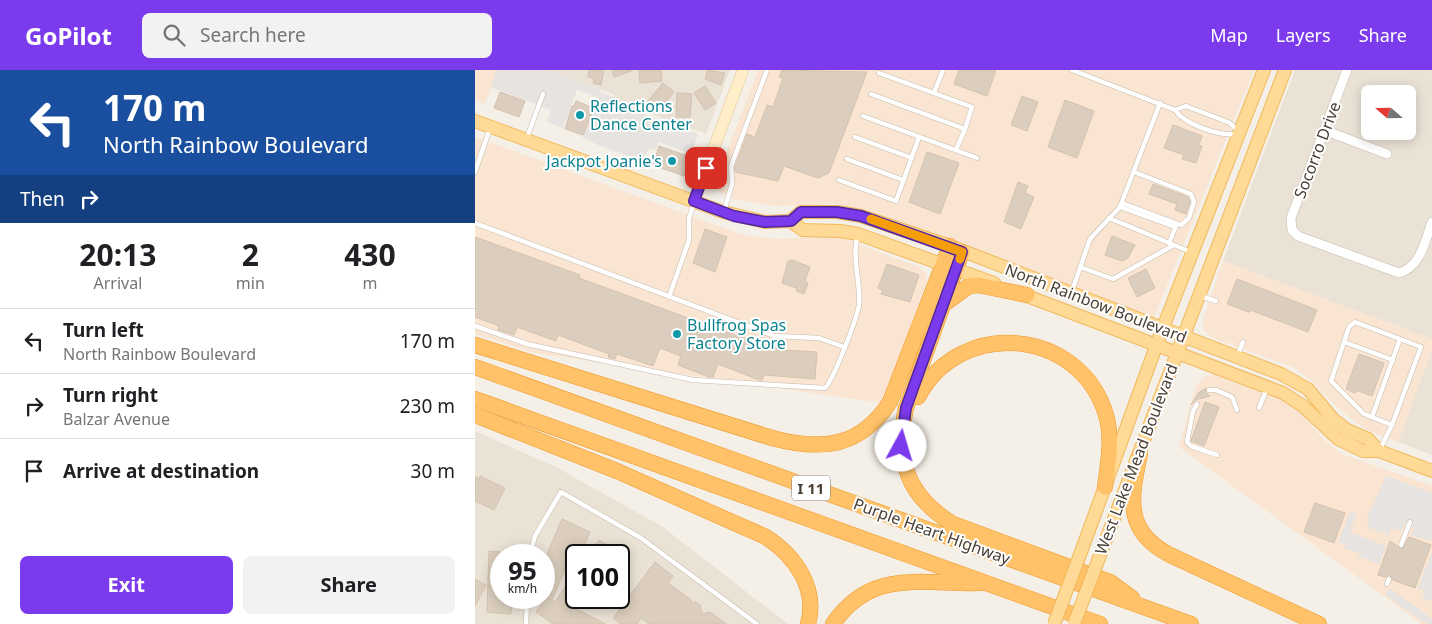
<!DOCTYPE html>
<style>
:root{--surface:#fff;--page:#f2f2f2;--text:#202124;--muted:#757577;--line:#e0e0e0;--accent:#7c3aed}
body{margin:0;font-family:"Noto Sans",sans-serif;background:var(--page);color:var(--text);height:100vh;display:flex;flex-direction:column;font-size:19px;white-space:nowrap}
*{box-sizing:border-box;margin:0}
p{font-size:16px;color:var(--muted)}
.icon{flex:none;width:28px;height:28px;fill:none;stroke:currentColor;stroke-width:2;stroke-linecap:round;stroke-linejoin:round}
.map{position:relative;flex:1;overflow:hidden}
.panel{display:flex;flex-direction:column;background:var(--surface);width:475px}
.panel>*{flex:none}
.hud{background:#1a4fa0;color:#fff;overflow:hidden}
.needle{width:32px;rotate:290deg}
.tools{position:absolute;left:886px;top:15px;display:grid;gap:10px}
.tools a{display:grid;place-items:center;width:55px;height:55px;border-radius:8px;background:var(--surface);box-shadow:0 2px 12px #0003;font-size:25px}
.speed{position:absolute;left:15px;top:474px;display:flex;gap:10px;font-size:25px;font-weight:700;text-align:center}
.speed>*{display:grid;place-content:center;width:65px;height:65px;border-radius:50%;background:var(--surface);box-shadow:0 2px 12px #0003;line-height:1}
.speed small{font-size:12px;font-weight:400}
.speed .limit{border:2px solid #111;border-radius:8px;background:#fff;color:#111}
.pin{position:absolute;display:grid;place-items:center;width:42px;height:42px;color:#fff;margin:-21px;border-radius:10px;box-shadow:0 2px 8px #0006}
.me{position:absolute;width:55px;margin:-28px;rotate:6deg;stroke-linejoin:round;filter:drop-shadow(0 0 4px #0008)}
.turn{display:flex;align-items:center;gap:18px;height:105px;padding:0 20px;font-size:22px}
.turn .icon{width:65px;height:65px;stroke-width:2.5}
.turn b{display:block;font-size:35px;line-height:42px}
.then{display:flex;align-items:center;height:48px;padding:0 20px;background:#0003;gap:10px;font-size:19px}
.eta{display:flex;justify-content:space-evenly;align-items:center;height:85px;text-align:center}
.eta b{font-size:30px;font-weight:700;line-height:35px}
.primary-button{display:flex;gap:10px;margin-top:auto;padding:10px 20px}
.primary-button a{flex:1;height:58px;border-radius:8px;background:var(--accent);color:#fff;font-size:20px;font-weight:700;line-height:58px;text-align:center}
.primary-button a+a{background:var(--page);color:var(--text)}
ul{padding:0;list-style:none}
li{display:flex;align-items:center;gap:15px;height:65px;padding:0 20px;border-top:1px solid var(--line)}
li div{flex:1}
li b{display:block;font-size:19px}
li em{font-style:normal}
header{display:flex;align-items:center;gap:30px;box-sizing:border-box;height:70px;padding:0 25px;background:var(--accent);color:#fff}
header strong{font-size:24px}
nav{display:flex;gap:28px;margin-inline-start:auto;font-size:18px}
.search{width:350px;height:45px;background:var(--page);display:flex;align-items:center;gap:12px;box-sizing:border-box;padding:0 18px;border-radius:8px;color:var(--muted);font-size:19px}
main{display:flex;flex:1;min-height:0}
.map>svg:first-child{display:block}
.residential{fill:#eae2d5;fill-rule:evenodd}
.commercial{fill:#f9e5d1}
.parking{fill:#e6e3e0}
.building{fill:#dbcebe;stroke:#d4c2ae}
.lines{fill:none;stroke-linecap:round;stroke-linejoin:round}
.lane-casing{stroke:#c5baac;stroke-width:5.5}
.street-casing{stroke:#c5baac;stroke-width:10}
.secondary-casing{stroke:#dec594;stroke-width:12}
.primary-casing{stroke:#f1b85a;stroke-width:14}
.highway-casing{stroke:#ee9728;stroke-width:16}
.lane{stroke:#fff;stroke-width:4.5}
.street{stroke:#fff;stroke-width:9}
.secondary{stroke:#ffeec8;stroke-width:11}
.primary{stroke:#ffda97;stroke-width:12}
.highway{stroke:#ffc269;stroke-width:15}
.primary-bridge-casing{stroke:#f1b85a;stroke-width:14;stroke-linecap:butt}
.primary-bridge{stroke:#ffda97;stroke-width:12}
.route-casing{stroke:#51269a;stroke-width:12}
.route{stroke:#7c3aed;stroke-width:9}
.slow{stroke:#f59e0b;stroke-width:9}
.culture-dot{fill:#0f9aa8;stroke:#fff;stroke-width:2}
.labels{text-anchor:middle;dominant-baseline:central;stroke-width:4;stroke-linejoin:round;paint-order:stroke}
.shield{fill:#fff;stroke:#807972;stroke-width:1}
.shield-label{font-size:15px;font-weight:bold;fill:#4a4035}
.culture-label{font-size:16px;fill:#0d838f;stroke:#fff;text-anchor:start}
.street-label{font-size:16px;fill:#4a4035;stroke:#fff}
</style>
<header>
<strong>GoPilot</strong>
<div class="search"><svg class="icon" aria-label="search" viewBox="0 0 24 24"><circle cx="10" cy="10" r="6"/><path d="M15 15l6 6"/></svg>Search here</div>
<nav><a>Map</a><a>Layers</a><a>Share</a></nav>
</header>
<main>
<section class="panel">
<div class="hud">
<div class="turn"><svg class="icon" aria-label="left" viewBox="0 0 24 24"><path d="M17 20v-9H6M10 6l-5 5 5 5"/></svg><div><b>170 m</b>North Rainbow Boulevard</div></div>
<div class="then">Then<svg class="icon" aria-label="right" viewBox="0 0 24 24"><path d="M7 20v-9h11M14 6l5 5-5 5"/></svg></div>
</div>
<div class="eta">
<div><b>20:13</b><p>Arrival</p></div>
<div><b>2</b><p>min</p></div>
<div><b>430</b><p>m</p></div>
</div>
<ul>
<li><svg class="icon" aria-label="left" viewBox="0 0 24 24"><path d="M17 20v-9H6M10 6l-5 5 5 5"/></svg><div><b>Turn left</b><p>North Rainbow Boulevard</p></div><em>170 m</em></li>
<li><svg class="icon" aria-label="right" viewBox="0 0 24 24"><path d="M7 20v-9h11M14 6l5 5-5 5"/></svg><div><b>Turn right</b><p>Balzar Avenue</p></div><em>230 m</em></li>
<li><svg class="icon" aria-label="arrive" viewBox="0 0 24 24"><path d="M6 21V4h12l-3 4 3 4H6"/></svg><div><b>Arrive at destination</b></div><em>30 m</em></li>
</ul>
<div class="primary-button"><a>Exit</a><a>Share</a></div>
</section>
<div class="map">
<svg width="957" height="554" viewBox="0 0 957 554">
<rect width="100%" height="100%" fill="#f5f0e7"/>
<g class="residential">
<path d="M73 0H255L231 64 138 30 140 25Z"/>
<path d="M820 0H957V269L748 191ZM895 24H932V61H895Z"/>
<path d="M957 280V385L923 372Z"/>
<path d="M0 361 81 397 188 457 313 554H0ZM26 485H69V528H26ZM101 485H144V528H101Z"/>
</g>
<g class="commercial">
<path d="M0 0H22L10 34 0 30Z"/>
<path d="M283 0H779L678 250 361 134 300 136 262 130 238 118Z"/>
<path d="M0 67 268 165 303 169 361 166 444 197 450 202 452 211 407 333 60 283 0 264Z"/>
<path d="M748 191 957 269V280L923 372 891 360 863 338 840 314 820 298 738 268 729 260 728 250Z"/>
<path d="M739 304 810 330 827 343 848 369 867 384 957 416V554H947L704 377 721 316 728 308Z"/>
</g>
<g class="parking">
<path d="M22 0H73L126 20 125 22 139 27 137 33 223 64 216 84 184 72 180 80 174 78 167 91 123 75 107 67 122 27 102 20 88 58 72 52 76 40 16 17Z"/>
<path d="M911 406 957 423V466L955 471 936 465 939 458 929 454 927 461 917 458 914 465 892 457 895 450 892 449Z"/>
<path d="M875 442 881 444 875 462 911 476 904 494 883 486 884 483 869 478 870 474 863 472Z"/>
<path d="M957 481V532L947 528 950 521 943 518Z"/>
<path d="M915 518 957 549V554H952L910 525Z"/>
</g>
<g class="building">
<path d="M114 0H129L126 15 118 13 119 8 113 7Z"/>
<path d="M137 0H156V1L139 7Z"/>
<path d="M164 0H186L187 11 165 13Z"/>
<path d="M233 0 250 3 246 15 230 9Z"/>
<path d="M307 0 392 2 354 103 343 108 309 96 303 111 260 102V97L272 64 280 67 292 35 298 37 308 8 304 7Z"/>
<path d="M484 0H521L512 26 479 14Z"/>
<path d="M188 13 199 22 184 40 173 31Z"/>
<path d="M230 16 241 33 230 40 219 23Z"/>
<path d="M25 22 50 31 44 47 19 38Z"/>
<path d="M202 23 217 24 215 47H201Z"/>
<path d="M547 26 563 32 552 61 536 55Z"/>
<path d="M590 30 619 41 602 88 573 77Z"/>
<path d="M101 31 119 38 108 65 90 59 97 36H99Z"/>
<path d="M698 55 727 66 724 75 727 76 721 93 707 89 709 85 689 78Z"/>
<path d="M184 76 216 87 209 106 178 95Z"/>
<path d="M452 82 484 93 465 144 434 132Z"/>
<path d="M543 112 553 116 550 123 559 127 546 159 529 152Z"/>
<path d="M678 114 713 127 715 132 711 144 700 140 702 134 674 124Z"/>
<path d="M230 159 252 167 240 202 218 193Z"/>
<path d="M637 166 660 175 653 188 647 191 630 185Z"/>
<path d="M0 167 105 205 104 208 254 263 308 280 342 282 340 309 289 305 287 310H284L243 294 238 307H234L203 295 206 286 185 278 178 296 142 284 140 289 133 287 134 284 83 265 81 271 42 257 39 265 23 260 24 256 0 247Z"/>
<path d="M317 190 335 197 330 211 333 213 329 224 321 221 322 218 307 213 313 191Z"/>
<path d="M412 194 444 205 435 232 406 224 408 220 403 218Z"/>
<path d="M671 199 680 218 662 227 653 208Z"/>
<path d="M762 209 842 240 833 262 775 240 774 242 752 234Z"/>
<path d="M884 284 909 293 897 326 881 320 880 323 871 319Z"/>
<path d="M731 318 730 322 735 326 720 330 716 335 723 323Z"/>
<path d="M730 332 744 337 729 376 716 371Z"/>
<path d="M0 406 4 409 5 406 30 418 19 440 0 431Z"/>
<path d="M840 433 870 443 859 473 829 462Z"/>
<path d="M87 449 115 462 105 484 98 480 77 530 80 532 101 501V528H111L103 540 131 554H78L61 542 77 519 69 515V491Z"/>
<path d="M934 467 956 475 940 518 918 510 915 505 910 507 903 505 915 471 927 479Z"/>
<path d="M124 470 147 485H114Z"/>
<path d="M14 481 26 482V528H37L36 544 12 542Z"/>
<path d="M180 492 198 506 193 513 216 530 217 533 221 532 225 535 227 544 235 542 251 554H174L166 548 162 554H146L138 548Z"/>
<path d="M0 509 11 515 0 536Z"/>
</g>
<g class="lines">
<defs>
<g id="lane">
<path d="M597 0 700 40C710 55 744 66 762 64"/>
<path d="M404 3 497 37 490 59"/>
<path d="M459 23 468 0"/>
<path d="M396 24 490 59 481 80"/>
<path d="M700 40 711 36 755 53 762 60"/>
<path d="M388 46 502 88"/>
<path d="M380 67 437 88"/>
<path d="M51 70 68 24"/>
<path d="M372 89 428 110"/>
<path d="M0 102 15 58"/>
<path d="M364 110 421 131 444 67"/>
<path d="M647 133 706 155 714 148 719 132 716 124 659 102"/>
<path d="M645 137 700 157"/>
<path d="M249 141 257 114 256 96 292 0"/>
<path d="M634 148 716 182"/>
<path d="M0 153 299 266 344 268 369 277"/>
<path d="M694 173 701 156"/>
<path d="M605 197 638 209 699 175"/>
<path d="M597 221 615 169 645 137 685 33"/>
<path d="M726 226 741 231"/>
<path d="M194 227 214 170V149L219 132"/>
<path d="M0 256 52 274 218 310 350 318C359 309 382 248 384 235 386 212 376 187 383 165"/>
<path d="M869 272 918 290"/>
<path d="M762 286 768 272"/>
<path d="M734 320H741L757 327 762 340"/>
<path d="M722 334 718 341 712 372 716 376 742 385"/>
<path d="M784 338 792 318"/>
<path d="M897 347 925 269"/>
<path d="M905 379 917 355 946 277 880 252 874 257 856 311 889 344 917 355"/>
<path d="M926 475 935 452"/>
<path d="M55 485 60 466 86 422 166 468 282 554"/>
<path d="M912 514 914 509"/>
<path d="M51 554 52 528"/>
</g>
<g id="street">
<path d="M872 0 816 148 817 160 823 166 924 203C946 197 950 171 957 152"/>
<path d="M849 60 912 84"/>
</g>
<path id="secondary" d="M219 131 268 0"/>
<g id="primary">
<path d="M0 51 248 142 290 152 315 151 328 160 365 161 383 164 519 213"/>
<path d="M315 151 326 142H362L386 146 475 176 806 304 833 319 858 349 872 360 893 369 904 381"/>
<path d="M544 223 808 323 828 336 863 369 888 381H904L957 401"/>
<path d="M606 482 687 260 789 0"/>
<path d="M624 488 810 0"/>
</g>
<g id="highway">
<path d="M487 182 431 338C420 390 432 426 478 454L635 512 657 528"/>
<path d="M469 234 494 216 503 215 552 225"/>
<path d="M0 275 297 368C346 381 385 378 415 332L475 176"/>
<path d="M0 297 716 554"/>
<path d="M443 327C485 247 605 258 631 345 638 369 633 393 630 417"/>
<path d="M0 329 625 554"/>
<path d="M0 345 142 401 291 467C320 486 343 518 333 554"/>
<path d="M665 384C656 427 648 461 695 485L844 554"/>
<path d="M358 554C397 497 449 515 506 513"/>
</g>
</defs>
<use href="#lane" class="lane-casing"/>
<use href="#street" class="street-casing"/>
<use href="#secondary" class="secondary-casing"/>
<use href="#primary" class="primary-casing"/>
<use href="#highway" class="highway-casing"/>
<use href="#lane" class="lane"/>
<use href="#street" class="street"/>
<use href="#secondary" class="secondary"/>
<use href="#primary" class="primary"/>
<use href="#highway" class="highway"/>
<defs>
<g id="primary-bridge">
<path d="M579 554 606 482"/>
<path d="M599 554 624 488"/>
</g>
</defs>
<use href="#primary-bridge" class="primary-bridge-casing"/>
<use href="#primary-bridge" class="primary-bridge"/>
</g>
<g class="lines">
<defs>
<path id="route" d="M231 98 219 131 259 146 290 152 316 151 326 142H362L386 146 487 182 431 338 426 376"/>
</defs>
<use href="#route" class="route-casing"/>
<use href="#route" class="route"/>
<path class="slow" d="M396 149 487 182 485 189"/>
</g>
<g class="culture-dot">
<circle cx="105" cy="45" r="5"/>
<circle cx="197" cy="91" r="5"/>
<circle cx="202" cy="264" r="5"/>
</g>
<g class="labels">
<rect class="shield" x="317" y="405.5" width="38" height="25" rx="4"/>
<g class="shield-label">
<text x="336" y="418">I 11</text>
</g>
<g class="culture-label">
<text x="115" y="36">Reflections<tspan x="115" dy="18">Dance Center</tspan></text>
<text x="187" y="91" text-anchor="end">Jackpot Joanie's</text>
<text x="212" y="255">Bullfrog Spas<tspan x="212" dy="18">Factory Store</tspan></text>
</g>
<g class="street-label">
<text transform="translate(842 80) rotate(-69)">Socorro Drive</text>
<text transform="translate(621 233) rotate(21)">North Rainbow Boulevard</text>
<text transform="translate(661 389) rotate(-69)">West Lake Mead Boulevard</text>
<text transform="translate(457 461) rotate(20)">Purple Heart Highway</text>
</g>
</g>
</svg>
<div class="tools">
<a><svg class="needle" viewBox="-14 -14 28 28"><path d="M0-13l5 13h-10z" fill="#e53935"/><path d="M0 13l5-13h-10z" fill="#757577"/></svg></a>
</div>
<div class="speed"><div>95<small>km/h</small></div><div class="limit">100</div></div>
<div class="pin" style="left:231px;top:98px;background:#d93025"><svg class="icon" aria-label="arrive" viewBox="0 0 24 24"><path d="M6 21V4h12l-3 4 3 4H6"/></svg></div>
<svg class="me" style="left:426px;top:376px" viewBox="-20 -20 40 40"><circle r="19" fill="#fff"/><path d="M0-13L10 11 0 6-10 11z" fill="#7c3aed"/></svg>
</div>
</main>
